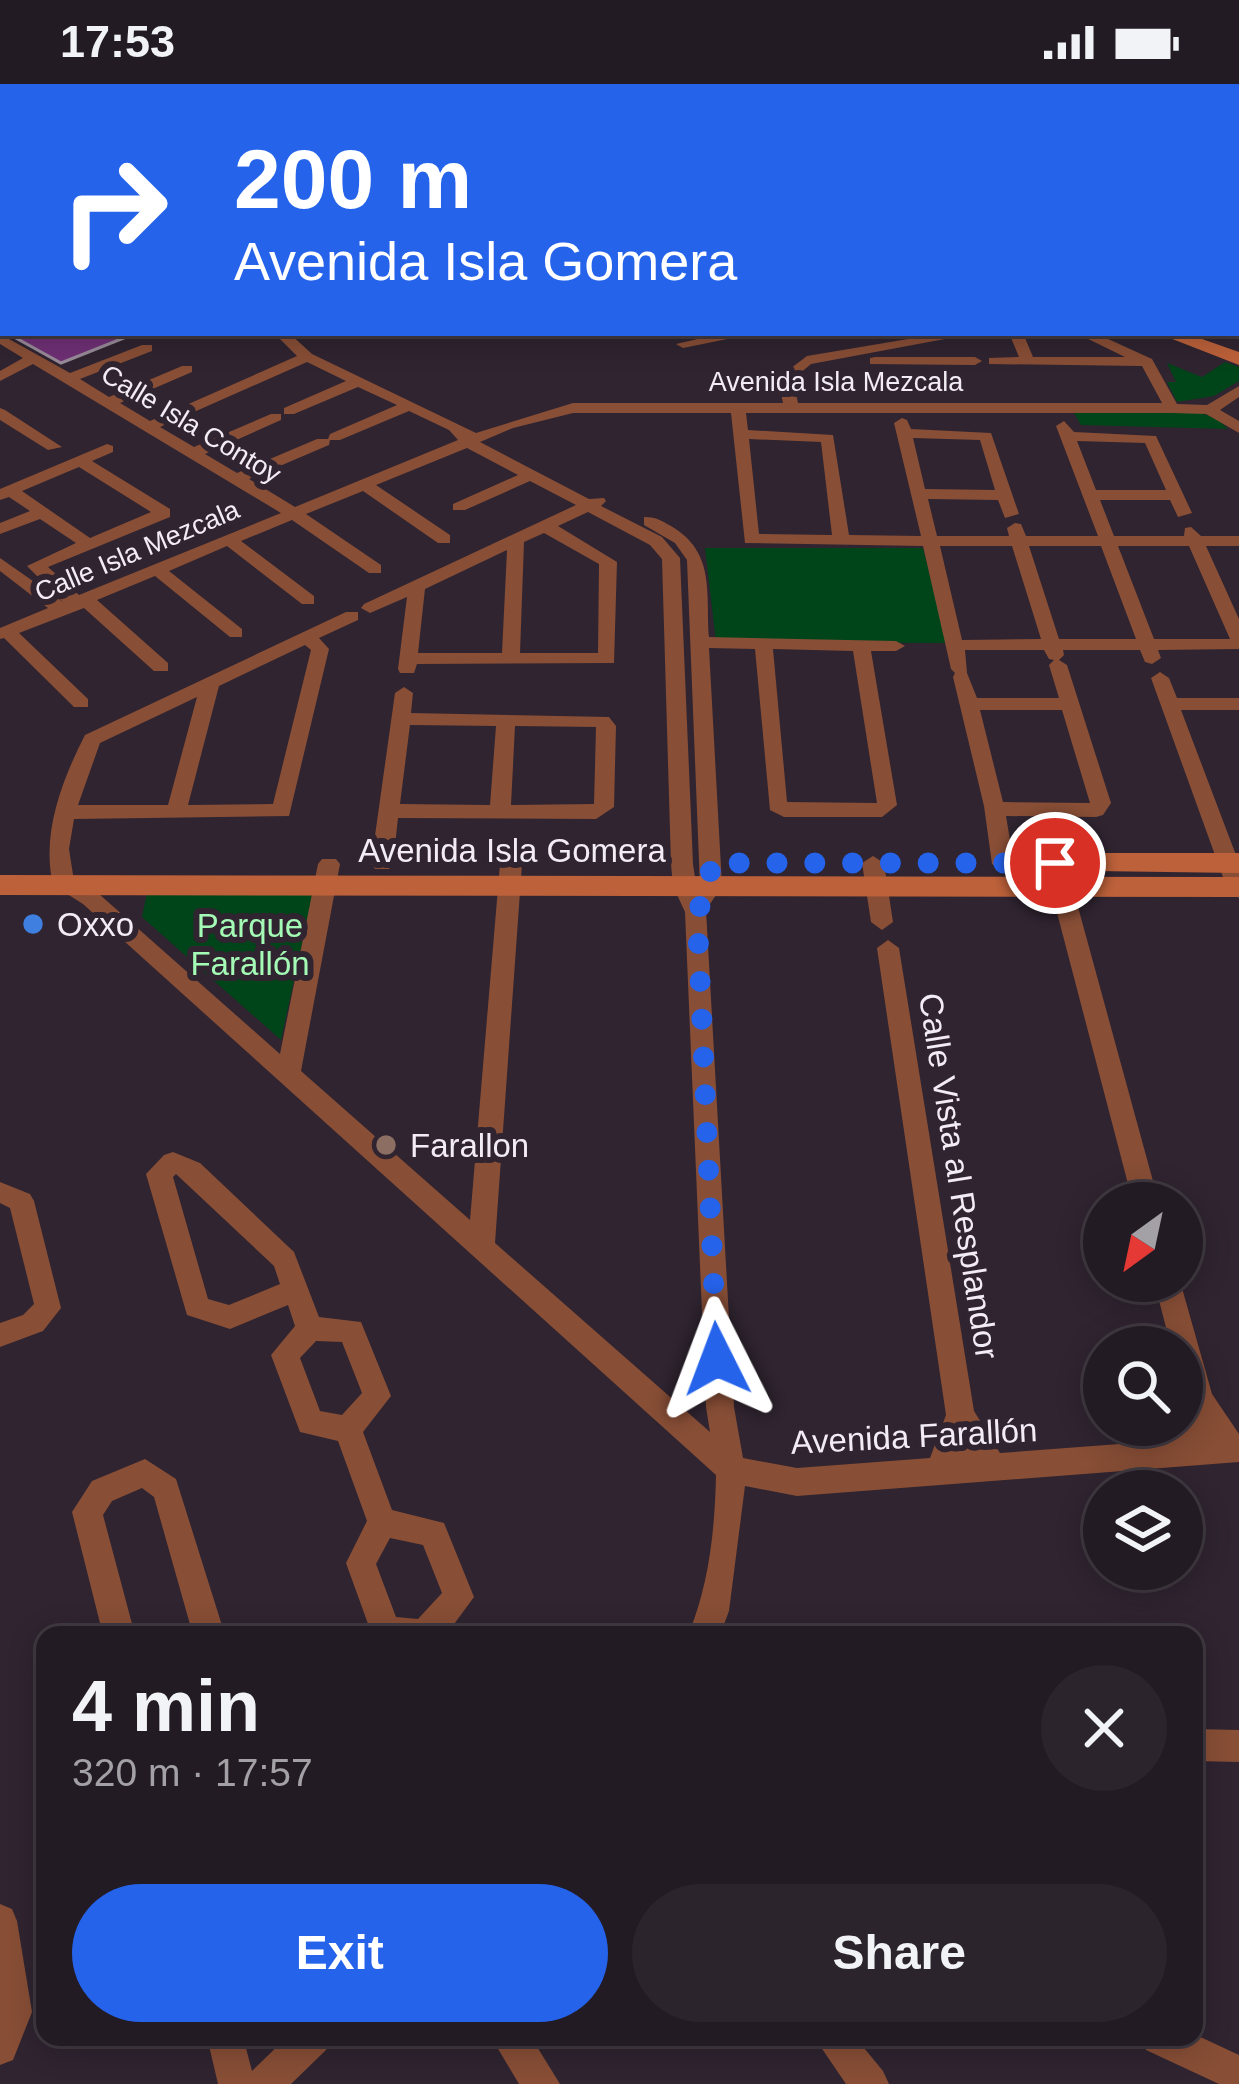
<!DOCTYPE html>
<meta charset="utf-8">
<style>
:root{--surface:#231b24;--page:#2b242c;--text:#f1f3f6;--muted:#a3a1a6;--line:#403941;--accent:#2563eb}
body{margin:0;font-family:Helvetica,sans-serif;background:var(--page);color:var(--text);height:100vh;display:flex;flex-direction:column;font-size:45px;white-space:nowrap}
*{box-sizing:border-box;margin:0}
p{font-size:39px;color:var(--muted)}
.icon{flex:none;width:66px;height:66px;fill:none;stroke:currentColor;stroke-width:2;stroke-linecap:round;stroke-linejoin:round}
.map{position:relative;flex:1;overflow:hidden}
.sheet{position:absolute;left:36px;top:1542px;width:1167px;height:420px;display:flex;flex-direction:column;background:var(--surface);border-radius:24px;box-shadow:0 6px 30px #0003,0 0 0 3px var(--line)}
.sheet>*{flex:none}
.banner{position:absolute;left:0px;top:0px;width:1239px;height:252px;box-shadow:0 6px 30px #0003,0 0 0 3px var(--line);background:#2563eb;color:#fff;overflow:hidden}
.needle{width:78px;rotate:213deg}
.fabs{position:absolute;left:1083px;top:1098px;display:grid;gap:24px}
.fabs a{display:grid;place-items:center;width:120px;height:120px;border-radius:50%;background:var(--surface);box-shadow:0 6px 30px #0003,0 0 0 3px var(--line);font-size:60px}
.pin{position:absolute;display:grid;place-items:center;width:102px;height:102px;color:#fff;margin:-51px;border:6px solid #fff;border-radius:50%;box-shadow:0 3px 12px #0007}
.me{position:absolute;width:132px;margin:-66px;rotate:357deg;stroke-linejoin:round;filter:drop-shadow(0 0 9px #0008)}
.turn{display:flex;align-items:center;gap:42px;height:252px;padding:0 36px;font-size:54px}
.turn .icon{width:156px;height:156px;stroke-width:2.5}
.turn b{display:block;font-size:84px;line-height:102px}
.round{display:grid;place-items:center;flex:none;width:126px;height:126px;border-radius:63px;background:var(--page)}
.summary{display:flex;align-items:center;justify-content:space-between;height:204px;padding:0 36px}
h1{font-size:72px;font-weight:600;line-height:90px}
.button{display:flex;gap:24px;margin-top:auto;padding:24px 36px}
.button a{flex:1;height:138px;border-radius:72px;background:var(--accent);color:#fff;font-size:48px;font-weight:600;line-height:138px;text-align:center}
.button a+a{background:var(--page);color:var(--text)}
.status{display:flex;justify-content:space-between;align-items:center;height:84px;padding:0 60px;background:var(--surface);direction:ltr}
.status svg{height:33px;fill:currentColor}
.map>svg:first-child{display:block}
.green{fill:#004419}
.building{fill:#6f3075;stroke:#988b99;stroke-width:3}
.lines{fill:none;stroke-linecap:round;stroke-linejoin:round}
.street{fill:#884e36;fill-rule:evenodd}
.secondary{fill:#bc613a;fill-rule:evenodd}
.primary{fill:#e56f3a;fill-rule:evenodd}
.tram{stroke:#beb6bf;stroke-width:3}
.route{stroke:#2563eb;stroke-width:21;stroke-dasharray:0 37.8}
.shop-dot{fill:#3f7fe0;stroke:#2f2430;stroke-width:4.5}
.education-dot{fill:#8d6e63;stroke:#2f2430;stroke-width:4.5}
.labels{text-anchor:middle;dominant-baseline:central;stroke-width:12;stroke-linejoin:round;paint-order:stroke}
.far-street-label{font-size:27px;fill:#f3ecf4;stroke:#2f2430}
.street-label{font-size:33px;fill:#f3ecf4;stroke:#2f2430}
.poi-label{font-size:33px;fill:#f3ecf4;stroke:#2f2430;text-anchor:start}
.park-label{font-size:33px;fill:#a4fbb5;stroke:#2f2430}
</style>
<div class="status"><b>17:53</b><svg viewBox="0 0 49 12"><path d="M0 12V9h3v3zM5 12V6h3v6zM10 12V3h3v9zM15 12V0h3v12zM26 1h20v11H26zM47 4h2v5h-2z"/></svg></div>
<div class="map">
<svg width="1239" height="2000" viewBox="0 0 1239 2000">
<rect width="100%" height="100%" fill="#2f2430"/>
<g class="green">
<path d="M1225 278 1239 283V297L1214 312 1177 318 1167 298H1176L1167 279 1202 293Z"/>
<path d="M1197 328 1216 334 1228 345 1081 341 1074 329Z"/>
<path d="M705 464H923L947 559 716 558Z"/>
<path d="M147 809H313L281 956 142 833Z"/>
</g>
<path class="building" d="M7 249H134V250L61 279Z"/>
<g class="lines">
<g class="street">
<rect x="123" y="0" width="10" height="3"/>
<path d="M235 0H250L253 3H238Z"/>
<path d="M756 0H768L770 3H758Z"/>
<path d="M909 0H921L923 3H911Z"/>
<rect x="0" y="16" width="3" height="8"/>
<path d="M3 84V92L0 93V85Z"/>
<path d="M1239 151V159L1236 160V152Z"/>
<path d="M1236 173 1239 174V182L1236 181Z"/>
<path d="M0 195 3 196V204L0 203Z"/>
<path d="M1236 224 1239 225V233L1236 232Z"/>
<path d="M274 249H289L312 270 476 349 573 319H783L778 294 807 272 944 249H977L811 280 793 295 798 319H1162L1142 282 989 280V274L1019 273 1009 249H1023L1033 273H1125L1076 249H1095L1152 275 1177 320 1207 321 1239 302V313L1220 326 1239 337V349L1206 330 1172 329H746L748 346 833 351 849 451 921 452 894 339 902 334 907 336 911 345 991 349 1019 430 1005 434 998 416 928 415 937 452H1009L1007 444 1015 439 1021 440 1026 452H1098L1056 342 1064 337 1074 348 1156 352 1192 429 1178 433 1170 416H1100L1114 452H1184L1185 444 1191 443 1201 452H1239V462H1206L1239 535V565L1158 566 1161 574 1152 580 1145 578 1140 566H1063L1064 571 1059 576 1067 581 1111 719 1103 731 1096 733 1006 732 1014 780 1003 787 992 780 984 722 953 593 955 589 951 585 923 462 745 459 731 329H573L513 344 480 358 589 415 604 414 606 417 601 422 662 453 680 474 693 780 697 807 700 802 687 476 675 459 644 441V433C656 433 660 436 671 442 715 468 706 507 709 553L896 557 905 562 896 567H871L897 721 882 733H784L770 726 755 565 709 564 722 802 706 826 734 1323 743 1374 797 1384 930 1374 946 1331 877 864 888 856 899 864 974 1327 1000 1369 1173 1356 1178 1341H1182V1263H1171L1154 1197H1180L1212 1310 1239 1350V1378L797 1412 745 1402 729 1527 720 1551H688C709 1502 715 1444 716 1391L83 820 53 801C41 750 62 696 85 651L346 528H358V536L319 554 329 565 289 732 74 735 69 765 74 797 99 810 280 970 318 780 322 775H336L340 780 301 987 470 1136 500 780 504 775H518L522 780 495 1159 710 1348 706 1323 685 828 673 802 671 780 662 475 650 461 588 428 558 442 617 478 614 579 417 580 414 589H400L398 585 407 513 370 529 361 524 364 520 576 421 530 397 465 426H453V420L518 391 467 364 376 401 450 451V459H438L363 407 306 430 381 481V489H369L292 436 241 457 314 512V520H302L227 462 169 487 242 545V553H230L155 492 97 516 168 579V587H154L84 524 19 549 88 615V623H74L4 554 0 555V544L48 524 0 487V474L63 518 27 482 76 459 40 435 0 450V439L30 427 9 413 0 416V405L107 360 113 362V368L92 377 170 425V433L48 483 79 511 281 429 33 280 0 297V287L23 274 0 260V250L70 289 142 261H152V267L80 295 109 313 182 282H192V288L120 319 150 337 297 272ZM307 278 346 297 284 324V330H294L358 303 397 321 330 350 328 355H317L237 389 205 370 281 336V330H271L194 363 160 343ZM409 327 449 346 458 356 295 423 249 395 329 361 330 356H340ZM913 354 980 356 995 406 925 405ZM749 355 821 358 832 451 759 450ZM1077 357 1145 359 1166 406H1096ZM79 383 151 428 90 454 22 407ZM544 449 599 480 598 569H520L524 458ZM940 462H1012L1041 555 962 556ZM1029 462H1101L1136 555H1059ZM1118 462H1189L1230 555H1154ZM507 466 502 569H418L425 505ZM305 561 311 566 273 720 188 721 219 602ZM773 565 853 567 877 719 787 718ZM965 566H1044L1049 575 1054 576 1049 581 1059 614H977L967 589ZM197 613 168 721H78L100 659ZM980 626H1062L1090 719 1003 718Z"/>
<path d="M724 249H757L683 264 676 260Z"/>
<path d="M875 273H975L982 277 975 281 870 280V274Z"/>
<path d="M0 324 5 326 62 363 48 366 0 336Z"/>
<path d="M1160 588 1169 594 1177 614H1239V626H1181L1239 779V814L1228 807 1151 594Z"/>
<path d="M404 603 413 609 411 629 609 633 616 642 614 723 596 735 398 734 393 780 389 785H375L371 780 395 609ZM410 641 496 642 490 721 400 720ZM515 642 596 643 594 720 511 721Z"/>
<path d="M873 772 884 779 893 838 882 846 871 838 862 779Z"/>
<path d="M1055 772 1066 779 1159 1119H1133L1044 779Z"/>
<path d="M173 1068 200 1079 294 1168 319 1233 361 1238 391 1312 363 1348 392 1426 444 1439 474 1513 446 1551H372L346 1479 367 1437 338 1357 300 1348 271 1271 295 1242 288 1221 230 1245 187 1231 146 1090 164 1071ZM176 1090 274 1182 280 1200 229 1221 208 1215 173 1093ZM316 1257 342 1258 362 1309 342 1331 320 1327 300 1274ZM390 1454 423 1461 442 1509 418 1535 396 1533 376 1480Z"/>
<path d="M0 1098 30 1110 34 1117 61 1224 43 1247 0 1263V1239L23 1231 34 1220 10 1124 0 1119Z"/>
<path d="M145 1375 176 1395 225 1551H193L154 1413 142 1404 112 1417 103 1431 135 1551H103L72 1428 92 1397Z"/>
<path d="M1194 1645 1239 1646V1678L1194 1677Z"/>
<path d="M0 1820 12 1825 17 1837 32 1928 13 1976 0 1981Z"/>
<path d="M1194 1950 1239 1971V2000H1219L1146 1966 1141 1953Z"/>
<path d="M207 1953H243L252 1987 287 1953H331L326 1966 291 2000H218Z"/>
<path d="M491 1953H531L560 2000H519Z"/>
<path d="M814 1953H855L883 1987 889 2000H846Z"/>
</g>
<g class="secondary">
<path d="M1157 249H1185L1239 268V281Z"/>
<path d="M1031 769H1239V789L1021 786 1016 779 1021 772Z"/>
<path d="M0 791 1239 793V813L0 811Z"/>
</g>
<g class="primary">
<path d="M1230 0H1239V8L1228 3Z"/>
<rect x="0" y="168" width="3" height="12"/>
</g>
<path class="tram" d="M1153 3 1175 0"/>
</g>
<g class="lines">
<path class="route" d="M717 1275 697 828 711 802 710 779H1055"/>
</g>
<circle class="shop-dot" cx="33" cy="840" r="12"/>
<circle class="education-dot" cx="386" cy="1061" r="12"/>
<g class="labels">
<g class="far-street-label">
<text x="836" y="298">Avenida Isla Mezcala</text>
<text transform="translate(191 340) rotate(31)">Calle Isla Contoy</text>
<text transform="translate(137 467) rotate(-23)">Calle Isla Mezcala</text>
</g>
<g class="street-label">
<text x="512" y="766">Avenida Isla Gomera</text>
<text transform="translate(959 1092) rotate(81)">Calle Vista al Resplandor</text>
<text transform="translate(914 1352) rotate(-3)">Avenida Farallón</text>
</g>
<g class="poi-label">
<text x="57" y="840">Oxxo</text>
<text x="410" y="1061">Farallon</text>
</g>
<g class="park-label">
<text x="250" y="841">Parque<tspan x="250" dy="38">Farallón</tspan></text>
</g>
</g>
</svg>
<div class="fabs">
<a><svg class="needle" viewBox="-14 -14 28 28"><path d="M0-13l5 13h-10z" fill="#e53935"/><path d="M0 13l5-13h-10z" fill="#a3a1a6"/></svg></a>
<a><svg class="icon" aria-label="search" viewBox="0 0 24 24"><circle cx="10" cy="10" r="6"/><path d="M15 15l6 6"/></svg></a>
<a><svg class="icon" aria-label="layers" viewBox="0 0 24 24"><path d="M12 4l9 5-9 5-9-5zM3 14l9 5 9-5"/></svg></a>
</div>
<div class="pin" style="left:1055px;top:779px;background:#d93025"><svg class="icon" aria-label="arrive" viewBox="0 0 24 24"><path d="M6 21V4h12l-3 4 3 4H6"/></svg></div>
<svg class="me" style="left:717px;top:1275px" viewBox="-20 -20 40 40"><path d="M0-17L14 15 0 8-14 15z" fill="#2563eb" stroke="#fff" stroke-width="4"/></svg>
<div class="banner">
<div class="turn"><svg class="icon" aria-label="right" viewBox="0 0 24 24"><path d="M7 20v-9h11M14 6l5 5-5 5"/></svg><div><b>200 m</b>Avenida Isla Gomera</div></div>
</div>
<section class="sheet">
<div class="summary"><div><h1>4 min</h1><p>320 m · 17:57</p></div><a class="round"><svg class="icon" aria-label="close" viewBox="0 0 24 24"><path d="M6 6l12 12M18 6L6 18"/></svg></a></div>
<div class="button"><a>Exit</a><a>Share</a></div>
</section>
</div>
